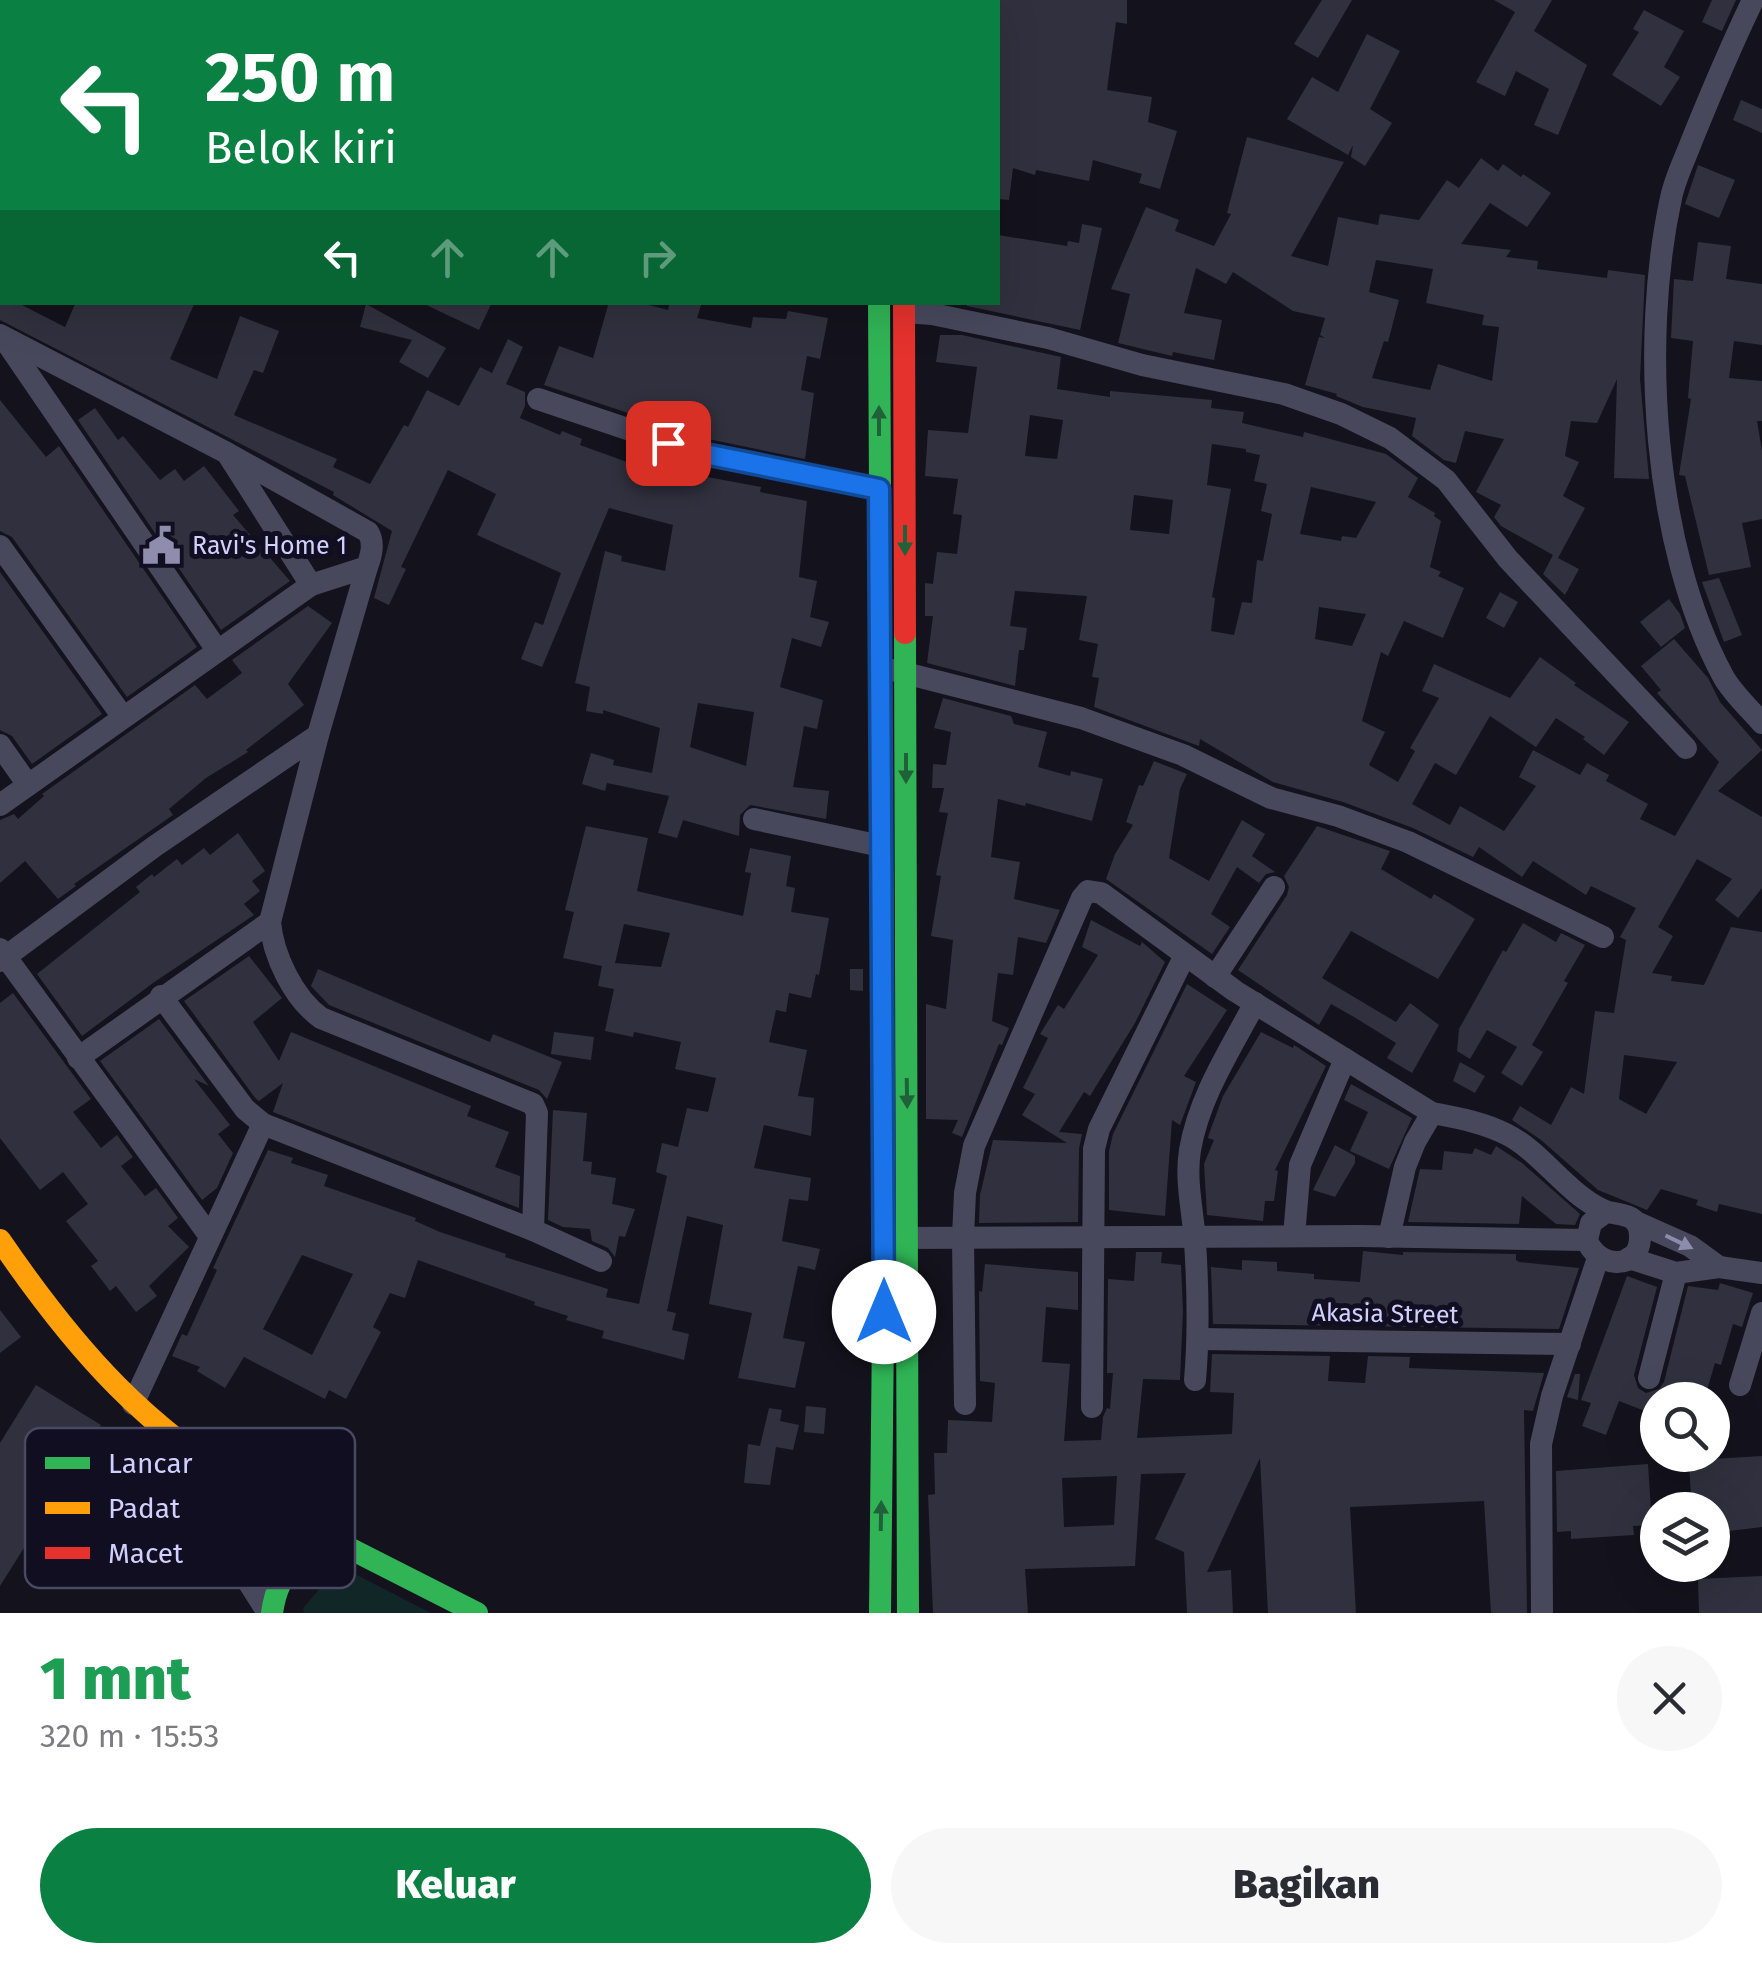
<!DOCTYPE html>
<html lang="id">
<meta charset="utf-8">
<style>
:root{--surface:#fff;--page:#f7f7f7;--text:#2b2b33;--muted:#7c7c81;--accent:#0b8043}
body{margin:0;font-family:"Fira Sans",sans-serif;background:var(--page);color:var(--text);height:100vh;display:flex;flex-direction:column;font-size:38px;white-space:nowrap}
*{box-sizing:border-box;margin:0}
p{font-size:32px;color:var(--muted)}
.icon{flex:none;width:55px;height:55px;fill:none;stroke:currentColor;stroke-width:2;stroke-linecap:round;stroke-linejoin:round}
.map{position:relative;height:1613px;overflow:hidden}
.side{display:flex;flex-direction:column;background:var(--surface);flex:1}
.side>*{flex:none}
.hud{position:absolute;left:0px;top:0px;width:1000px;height:305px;box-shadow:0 10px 40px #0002;background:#0b8043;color:#fff;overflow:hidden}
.controls{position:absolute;left:1640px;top:1382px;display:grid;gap:20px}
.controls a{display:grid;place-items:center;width:90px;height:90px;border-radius:50%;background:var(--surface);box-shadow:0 10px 40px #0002;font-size:50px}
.pin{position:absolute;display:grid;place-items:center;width:85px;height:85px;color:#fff;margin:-42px;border-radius:20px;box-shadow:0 5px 15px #0006}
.me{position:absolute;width:110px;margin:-55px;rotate:0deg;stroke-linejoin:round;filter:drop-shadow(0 0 8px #0008)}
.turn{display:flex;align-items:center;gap:35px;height:210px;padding:0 40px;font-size:45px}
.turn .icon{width:130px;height:130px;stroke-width:2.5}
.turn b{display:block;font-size:70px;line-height:85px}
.lanes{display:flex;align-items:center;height:95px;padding:0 40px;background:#0003;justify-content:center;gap:50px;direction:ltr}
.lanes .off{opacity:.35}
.round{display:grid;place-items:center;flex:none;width:105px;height:105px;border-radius:52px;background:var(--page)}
.summary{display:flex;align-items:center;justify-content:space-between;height:170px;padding:0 40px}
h1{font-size:60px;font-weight:800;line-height:75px;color:#1e9e55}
.action{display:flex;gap:20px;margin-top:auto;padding:20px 40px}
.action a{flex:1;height:115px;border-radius:60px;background:var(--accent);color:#fff;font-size:40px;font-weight:800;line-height:115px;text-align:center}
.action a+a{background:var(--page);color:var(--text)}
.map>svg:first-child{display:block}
.green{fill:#112626}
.building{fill:#31303e;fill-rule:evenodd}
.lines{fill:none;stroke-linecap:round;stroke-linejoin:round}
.street{stroke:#47485c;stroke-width:22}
.fast{stroke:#30b455;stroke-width:22}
.slow{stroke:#ff9f0a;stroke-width:22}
.jam{stroke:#e5322d;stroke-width:22}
.oneway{fill:#20613a}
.oneway2{fill:#8c8cac}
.route-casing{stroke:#114b97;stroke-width:25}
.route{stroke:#1a73e8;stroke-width:18}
.labels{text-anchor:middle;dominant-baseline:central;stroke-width:10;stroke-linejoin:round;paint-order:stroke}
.poi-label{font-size:25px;fill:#d1cffd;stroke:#100e20;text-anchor:start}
.street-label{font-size:25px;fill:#d1cffd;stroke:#100e20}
.key{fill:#100e20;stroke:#4a4862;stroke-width:2.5}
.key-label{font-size:28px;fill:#d1cffd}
</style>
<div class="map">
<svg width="1762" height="1613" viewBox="0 0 1762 1613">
<rect width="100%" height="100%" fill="#14121c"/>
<path class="green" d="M355 1574 431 1613H304L303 1608 327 1580Z"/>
<g class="building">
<path d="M998 0H1127V24L1116 22 1107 90 1152 97 1148 122 1177 131 1160 189 1139 183 1142 174 1093 160 1089 181 1036 170 1035 175 1013 168 1009 200 998 199Z"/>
<path d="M1322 0H1352L1318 58 1294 44Z"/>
<path d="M1494 0H1552L1534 31 1587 65 1558 135 1534 125 1549 89 1516 71 1505 96 1476 82 1515 12Z"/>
<path d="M1712 0H1736L1722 31 1702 22Z"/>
<path d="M1644 10 1684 31 1664 67 1680 77 1661 106 1612 75 1639 32 1633 29Z"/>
<path d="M1367 34 1400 51 1370 109 1392 123 1365 166 1351 157 1353 145 1348 155 1287 119 1312 77 1338 92Z"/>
<path d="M1741 100 1762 109V133L1733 120Z"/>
<path d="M1247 137 1344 162 1291 256 1328 266 1338 217 1378 225 1380 214 1419 220 1447 180 1459 188 1481 158 1498 171 1503 164 1521 177 1523 174 1551 193 1527 227 1490 203 1461 244 1511 250 1506 257 1538 261 1537 269 1607 278 1608 270 1645 275 1640 378 1649 479 1614 478 1617 379 1597 423 1571 421 1565 456 1579 462 1563 496 1585 508 1558 558 1579 569 1565 595 1543 574 1553 555 1501 526 1494 517 1501 505 1476 492 1504 439 1465 431 1456 463 1444 460 1412 436 1416 418 1363 407 1336 396 1337 394 1305 385 1319 337 1325 338 1320 335 1325 318 1293 311 1233 272 1226 284 1196 268 1184 313 1222 320 1214 360 1173 352 1172 356 1118 343 1130 294 1111 289 1146 207 1179 220 1175 231 1214 246 1231 214 1227 213ZM1376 260 1433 269 1426 303 1484 315 1482 325 1499 327 1492 381 1438 364 1430 390 1372 378 1384 341 1388 342 1399 300 1369 292Z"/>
<path d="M1698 165 1735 180 1719 218 1685 204Z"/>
<path d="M1082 224 1102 228 1080 330 967 306V302H998V235L1067 246 1068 241 1079 243Z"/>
<path d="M1698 242 1731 246 1726 279 1762 284V345L1734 341 1729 378 1762 381V421H1757L1762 451V519L1742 523 1751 567 1709 575 1685 476 1679 475 1691 399 1688 398 1693 341 1671 338 1674 279 1693 281Z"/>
<path d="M0 295 2 302H16L65 327 76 302H195L170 359 217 379 240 316 279 331 263 373 254 370 234 415 337 459 333 467 370 484 404 425 408 427 427 390 459 406 480 367 492 373 508 339 523 347 506 384 525 392V406L520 418 560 435 562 431 582 439 580 445 627 462 761 487 760 492 807 501 799 577 817 581 810 617 829 622 821 647 792 638 780 687 823 700 817 729 804 726 793 787 829 791 826 819 750 805 740 815 739 836 683 820 677 838 658 833 669 796 607 783 605 791 582 784 591 753 614 760 613 765 652 773 660 728 603 710V714L586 711 590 687 575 683 605 551 622 556 621 561 665 571 673 525 609 508 542 667 521 659 535 622 543 625 561 573 477 535 496 494 448 470 401 567 406 569 389 605 374 598 392 531 333 495 334 492 0 320ZM698 703 754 712 746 766 690 747Z"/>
<path d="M420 302H492L479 330Z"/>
<path d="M609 302H637L668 310 670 302H702L697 318 751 328 753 317 786 319 788 311 828 318 820 359 807 356 801 390 814 393 805 459 703 438 544 385 559 346 593 358Z"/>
<path d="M366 304 446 348 428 378 399 362 412 340 360 327Z"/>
<path d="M940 335H962L1061 357 1057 389 1110 397V391L1212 400 1211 408 1244 412 1242 423 1303 437 1304 432 1386 454 1418 478 1408 497 1435 513 1434 516 1441 521 1430 567 1441 572 1438 576 1464 588 1443 638 1404 621 1388 656 1381 652 1362 721 1385 732 1369 765 1398 782 1415 751 1410 748 1439 698 1422 691 1434 664 1510 698 1540 657 1576 683 1574 685 1629 722 1604 755 1583 739 1585 737 1556 718 1536 747 1490 716 1456 775 1435 763 1412 804 1450 825 1460 806 1504 831 1536 786 1519 777 1533 750 1580 775 1587 763 1609 775 1606 781 1648 804 1640 819 1675 836 1719 762 1657 693 1661 690 1641 666 1674 639 1708 678 1720 702 1762 750 1718 791 1762 817V888L1738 918 1715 900 1732 879 1697 859 1658 927 1673 936 1652 973 1672 976 1671 981 1704 985 1731 927 1762 932V1214L1719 1204 1717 1212 1696 1205 1698 1200 1661 1189 1647 1210 1598 1190 1541 1140 1512 1120 1520 1106 1551 1125 1571 1087 1584 1094 1595 1011 1614 1013 1626 940 1620 937 1636 908 1591 886 1586 895 1533 861 1522 877 1479 847 1473 857 1413 828 1343 802 1273 782 1200 739 1199 746 1094 707 1099 678 1092 677 1098 644 1079 640 1087 596 1015 591 1010 626 1027 628 1024 650H1019L1015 686 927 663 933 616H925V583L933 584 937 552 957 554 962 515 953 514 958 479 925 476 928 430 968 433 977 367 936 362ZM1030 415 1063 420 1057 459 1025 456ZM1212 444 1246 449V452L1260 455 1254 481 1267 484 1261 511 1272 514 1263 561 1257 560 1252 603 1242 602 1234 635 1211 631 1215 598 1212 597 1231 489 1207 485ZM1311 487 1376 502 1356 538 1342 536 1341 541 1300 534ZM1134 495 1173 500 1169 534 1130 530ZM1319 607 1366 614 1352 646 1315 639ZM1624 1055 1677 1062 1646 1114 1619 1099Z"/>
<path d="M0 400 46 457 59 446 197 647 127 697 12 537 0 531Z"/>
<path d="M95 408 118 440 123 436 160 480 175 469 184 481 204 466 239 511 233 515 290 581 221 630 78 420Z"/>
<path d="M0 572 102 714 32 764 12 736 0 730Z"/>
<path d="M1719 578 1742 635 1724 642 1702 582Z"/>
<path d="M1500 592 1518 602 1504 628 1486 618Z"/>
<path d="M1669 599 1680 614 1685 628 1661 647 1640 622Z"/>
<path d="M308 606 332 623 288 684 304 705 246 750 248 752 206 778 169 809 173 815 74 884 76 886 58 899 25 861 0 883V820L14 814 18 819 44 796 42 794 195 685 207 699 242 673 232 660Z"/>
<path d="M943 698 1011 716 1014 724 1047 732 1038 767 1070 776 1071 771 1103 779 1092 821 1026 803 1025 806 998 799 991 857 1020 862 1014 899 1060 910 1046 943 1018 937 1013 975 998 973 992 1021 1009 1028 1002 1045 999 1044 962 1137 952 1133 958 1120 926 1119V1004L946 1009 953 940 931 936 941 876 936 875 948 813 939 812 944 788H932L933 764 946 765 951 732 934 728Z"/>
<path d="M1154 761 1187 774 1180 789 1169 858 1209 881 1242 820 1265 834 1252 856 1275 872 1266 874 1259 883 1237 867 1211 914 1230 927 1212 954 1106 879 1115 854 1133 825 1126 822 1139 785 1143 786Z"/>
<path d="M586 826 648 838 637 891 743 916 751 873 745 872 750 848 791 856 786 886 795 888 791 912 829 918 819 975 816 974 811 998 789 993 786 1012 776 1010 769 1042 807 1050 798 1096 814 1098 811 1136 764 1125 754 1168 811 1178 808 1201 789 1199 782 1241 820 1249 815 1270 798 1266 783 1338 805 1342 795 1388 738 1378 752 1313 709 1304 723 1225 687 1216 667 1311 676 1313 672 1330 689 1334 684 1360 602 1338 604 1331 566 1320 568 1316 534 1305 535 1302 418 1260 405 1298 390 1293 373 1327 381 1332 346 1399 329 1390 325 1399 244 1357 225 1388 197 1371 200 1367 172 1356 182 1334 187 1336 217 1270 213 1268 268 1150 293 1158 291 1163 328 1175 324 1186 416 1218 415 1221 440 1232 506 1254 505 1257 608 1289 606 1297 639 1304 667 1176 656 1172 662 1143 678 1147 687 1108 708 1112 716 1078 675 1069 681 1042 634 1032 633 1037 605 1031 614 989 598 986 602 966 563 958 574 912 565 910ZM624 924 670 933 661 967 615 963ZM302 1255 353 1274 312 1355 263 1329Z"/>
<path d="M1317 826 1390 851 1381 869 1431 899 1434 894 1475 919 1438 979 1351 931 1322 978 1396 1022 1410 1003 1439 1025 1412 1073 1387 1058 1396 1043 1354 1017 1331 1004 1319 1025 1238 970 1287 895 1289 887 1284 876Z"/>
<path d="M238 833 265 871 252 881 260 891 244 904 254 915 153 983 82 1036 37 974 140 892 136 887 152 874 154 877 177 859 182 865 204 848 210 855Z"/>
<path d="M1091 920 1140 946 1142 942 1165 962 1135 1023 1090 1096 1084 1092 1059 1132 1082 1134 1079 1149 1078 1222 979 1223 980 1195 993 1140 1067 1143 1022 1115 1035 1094 1023 1088 1048 1038 1040 1034 1058 1005 1064 1009 1098 955 1082 947Z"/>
<path d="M1523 923 1556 942 1561 933 1585 945 1564 981 1568 983 1532 1045 1543 1052 1522 1086 1501 1073 1517 1047 1487 1030 1470 1059 1457 1051 1459 1029 1503 950 1506 952Z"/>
<path d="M249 956 282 998 253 1022 279 1061 291 1032 471 1106 467 1116 509 1132 495 1167 520 1176 519 1208 273 1112 283 1083 259 1101 256 1099 184 1001Z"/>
<path d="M318 969 490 1042 493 1034 562 1062 547 1099 539 1090 329 1005 311 986Z"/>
<path d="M850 969H863V991L850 990Z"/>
<path d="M1187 984 1227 1010 1184 1076 1196 1082 1180 1125 1172 1120 1165 1216 1109 1210V1151L1113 1134Z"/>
<path d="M13 993 91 1099 73 1112 101 1148 117 1135 133 1157 121 1166 145 1196 156 1188 178 1218 168 1226 189 1247 149 1286 157 1296 136 1312 116 1286 110 1291 91 1266 98 1261 66 1221 88 1204 63 1172 40 1190 0 1138V1003Z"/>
<path d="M159 1019 209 1086 194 1079 230 1125 218 1134 233 1153 217 1188 202 1200 100 1061Z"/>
<path d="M554 1032 594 1037 591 1060 551 1054Z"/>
<path d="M1261 1032 1293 1048 1294 1045 1326 1066 1275 1170 1278 1171 1274 1201H1265L1263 1221 1207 1215 1204 1164 1214 1140 1208 1138 1209 1134 1223 1096Z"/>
<path d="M1460 1062 1485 1076 1475 1093 1453 1081Z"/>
<path d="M1351 1084 1412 1118 1389 1169 1350 1151 1368 1112 1344 1100Z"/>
<path d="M553 1110 587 1113 583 1161 592 1162 591 1174 616 1178 612 1204 635 1209 625 1237 619 1236 615 1257 608 1248 592 1241 590 1229 563 1227 548 1220Z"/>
<path d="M1335 1145 1355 1156V1163L1335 1197 1313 1190Z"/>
<path d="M1496 1146 1522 1163 1580 1214 1575 1225 1556 1224 1522 1196 1519 1224 1408 1222 1420 1169 1442 1170 1444 1151 1472 1154 1475 1148 1491 1155Z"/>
<path d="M1363 1251 1403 1255V1252L1516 1254V1260L1519 1262 1579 1268 1559 1329 1213 1324 1211 1267 1242 1270V1260L1277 1262V1271L1314 1274V1279L1360 1282Z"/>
<path d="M1136 1252H1162L1161 1263 1181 1265 1183 1311 1180 1380 1143 1379 1137 1438 1232 1434 1234 1393 1210 1392 1212 1354 1330 1356 1328 1381 1365 1383 1368 1356 1410 1357 1409 1368 1544 1373 1533 1411 1524 1410 1527 1613H1491L1484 1501 1350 1507 1356 1613H1268L1260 1458 1207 1572 1231 1570 1233 1613H1187L1184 1552 1155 1539 1186 1473 1141 1474 1135 1566 1025 1569 1028 1613H933L928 1495 935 1494 934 1453H947L948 1420 992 1422 995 1383 980 1381 979 1291 982 1292 985 1264 1078 1272V1310L1046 1307 1042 1362 1070 1364 1064 1441 1101 1440 1103 1417 1107 1408 1110 1409 1113 1373H1107L1108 1279 1134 1281ZM1117 1476 1114 1525 1064 1527 1062 1478Z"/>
<path d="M1627 1276 1657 1287 1634 1375 1638 1388 1646 1393 1659 1389 1664 1382 1688 1286 1718 1290 1720 1283 1753 1293 1742 1327 1733 1324 1721 1365 1715 1363 1704 1400 1679 1394 1677 1400H1658V1416L1619 1401 1606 1435 1582 1426 1591 1403 1581 1400Z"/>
<path d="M0 1310 21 1337 0 1353Z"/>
<path d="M1575 1374H1580L1578 1400 1567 1397Z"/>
<path d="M36 1385 101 1425 0 1586V1443Z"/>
<path d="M806 1406 826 1408 824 1434 804 1432Z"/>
<path d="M769 1408 782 1410 780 1421 799 1425 793 1450 776 1447 770 1485 744 1483 748 1444 760 1446Z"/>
<path d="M1762 1456V1527L1721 1532V1523H1712V1510H1692L1689 1465 1679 1461Z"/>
<path d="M1648 1464 1652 1525 1633 1526 1634 1535 1571 1539V1531L1557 1532 1556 1471Z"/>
<path d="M1762 1576V1613H1699L1698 1579Z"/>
</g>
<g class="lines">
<g class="street">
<path d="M1753 0C1731 46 1711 93 1692 140 1685 159 1675 178 1671 198 1640 340 1653 547 1723 676 1732 693 1749 708 1762 723"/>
<path d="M0 9 2 10"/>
<path d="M0 115 2 109"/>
<path d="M904 312 932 314 1048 338 1142 365 1284 394 1341 414 1390 438 1446 480 1508 559 1686 748"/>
<path d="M0 335 227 453 368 532C375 543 371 556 367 567L311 585 227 453"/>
<path d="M5 340 217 650"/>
<path d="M538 399 699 453 879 489"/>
<path d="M0 546 123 717"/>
<path d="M893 670 1081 718 1183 755 1271 798 1338 816 1408 842 1603 937"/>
<path d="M318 735 270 922C273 955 293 998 321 1018L533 1104 537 1113 533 1230 601 1261"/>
<path d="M0 745 28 785"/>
<path d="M0 805 311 585"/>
<path d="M754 819 881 846"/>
<path d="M0 949 209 1235"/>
<path d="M0 961 155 846 318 735 367 567"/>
<path d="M1215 977 1274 887"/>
<path d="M161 996 245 1109 263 1124 533 1230"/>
<path d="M78 1058 270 922"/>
<path d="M1636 1222 1690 1246 1719 1267"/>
<path d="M1294 1236 1300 1165 1345 1059"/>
<path d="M1389 1237 1405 1167 1415 1142 1432 1113C1458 1118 1482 1122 1506 1134 1542 1152 1566 1193 1603 1210 1618 1217 1641 1210 1640 1239 1638 1272 1596 1267 1587 1240L1591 1223 1606 1212"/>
<path d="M896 1238 1361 1236 1587 1240"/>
<path d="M1629 1258 1676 1273 1719 1267 1762 1273"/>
<path d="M1199 1339 1570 1344"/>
<path d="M1649 1378 1676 1273"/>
<path d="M1195 1380C1199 1334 1198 1288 1195 1242 1193 1211 1185 1181 1190 1150 1199 1097 1230 1050 1255 1003"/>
<path d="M1740 1385 1762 1313"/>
<path d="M133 1404 263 1124"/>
<path d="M965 1404 963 1236 965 1193 974 1146 1082 898 1088 891 1101 893 1235 991 1432 1113"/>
<path d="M1092 1407 1094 1149 1099 1129 1185 955"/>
<path d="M157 1438 268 1613"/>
<path d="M1542 1613 1541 1444 1552 1396 1598 1258"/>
</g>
<g class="fast">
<path d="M877 0V2"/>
<path d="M902 0V2"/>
<path d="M879 302 884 1237 880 1613"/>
<path d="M905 633 908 1613"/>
<path d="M266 1501 345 1546 477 1613"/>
<path d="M272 1613C279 1564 301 1556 346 1548"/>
</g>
<path class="slow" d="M0 1240C78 1354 146 1429 266 1501"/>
<path class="jam" d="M904 302 905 633"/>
</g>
<defs><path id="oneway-solid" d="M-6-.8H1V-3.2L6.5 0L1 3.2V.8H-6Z" transform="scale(2.5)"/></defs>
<g class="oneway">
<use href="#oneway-solid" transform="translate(879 421) rotate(-90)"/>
<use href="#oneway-solid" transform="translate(905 540) rotate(90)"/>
<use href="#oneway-solid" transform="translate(906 768) rotate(90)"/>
<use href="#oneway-solid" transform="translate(907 1093) rotate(89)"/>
<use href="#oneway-solid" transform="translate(881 1516) rotate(-89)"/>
</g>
<use class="oneway2" href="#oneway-solid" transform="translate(1679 1242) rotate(26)"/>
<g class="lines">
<defs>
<path id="route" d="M668 443 700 453 879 489 884 1312"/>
</defs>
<use href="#route" class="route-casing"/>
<use href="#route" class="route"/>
</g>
<defs>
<symbol id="civic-bare" viewBox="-9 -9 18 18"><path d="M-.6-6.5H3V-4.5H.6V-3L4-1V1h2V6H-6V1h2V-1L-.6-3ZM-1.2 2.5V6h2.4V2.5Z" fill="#8f8dae" stroke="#100e20" stroke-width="2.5" paint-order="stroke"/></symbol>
</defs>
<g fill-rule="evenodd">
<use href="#civic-bare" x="134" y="518" width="55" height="55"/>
</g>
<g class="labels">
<g class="poi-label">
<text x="192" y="546">Ravi's Home 1</text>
</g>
<g class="street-label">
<text transform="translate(1385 1314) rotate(1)">Akasia Street</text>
</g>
</g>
<rect x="25" y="1428" width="330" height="160" rx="15" class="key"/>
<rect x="45" y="1457" width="45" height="12" fill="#30b455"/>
<rect x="45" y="1502" width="45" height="12" fill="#ff9f0a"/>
<rect x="45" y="1547" width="45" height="12" fill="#e5322d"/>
<g class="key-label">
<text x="108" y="1473">Lancar</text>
<text x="108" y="1518">Padat</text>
<text x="108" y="1563">Macet</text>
</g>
</svg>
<div class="controls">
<a><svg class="icon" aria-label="search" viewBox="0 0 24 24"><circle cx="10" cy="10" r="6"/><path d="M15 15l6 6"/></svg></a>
<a><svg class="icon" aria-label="layers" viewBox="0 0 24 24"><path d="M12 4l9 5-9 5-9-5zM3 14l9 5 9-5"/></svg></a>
</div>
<div class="pin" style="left:668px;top:443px;background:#d93025"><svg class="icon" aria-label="arrive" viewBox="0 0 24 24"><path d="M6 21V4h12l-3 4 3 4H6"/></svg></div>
<svg class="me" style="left:884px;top:1312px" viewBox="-20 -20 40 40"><circle r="19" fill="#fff"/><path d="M0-13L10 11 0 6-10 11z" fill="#1a73e8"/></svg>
<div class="hud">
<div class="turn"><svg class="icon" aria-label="left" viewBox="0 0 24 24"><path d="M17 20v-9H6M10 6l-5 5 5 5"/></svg><div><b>250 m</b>Belok kiri</div></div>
<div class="lanes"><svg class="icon" aria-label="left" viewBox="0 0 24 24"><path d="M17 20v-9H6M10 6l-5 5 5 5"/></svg><svg class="icon off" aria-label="ahead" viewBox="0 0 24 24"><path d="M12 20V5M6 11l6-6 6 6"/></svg><svg class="icon off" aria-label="ahead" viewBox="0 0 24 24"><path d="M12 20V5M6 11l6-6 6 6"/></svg><svg class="icon off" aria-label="right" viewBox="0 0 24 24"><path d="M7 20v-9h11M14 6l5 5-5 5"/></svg></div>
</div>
</div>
<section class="side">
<div class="summary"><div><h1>1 mnt</h1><p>320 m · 15:53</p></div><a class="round"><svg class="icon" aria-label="close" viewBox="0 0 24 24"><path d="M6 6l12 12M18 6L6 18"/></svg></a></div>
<div class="action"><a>Keluar</a><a>Bagikan</a></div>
</section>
